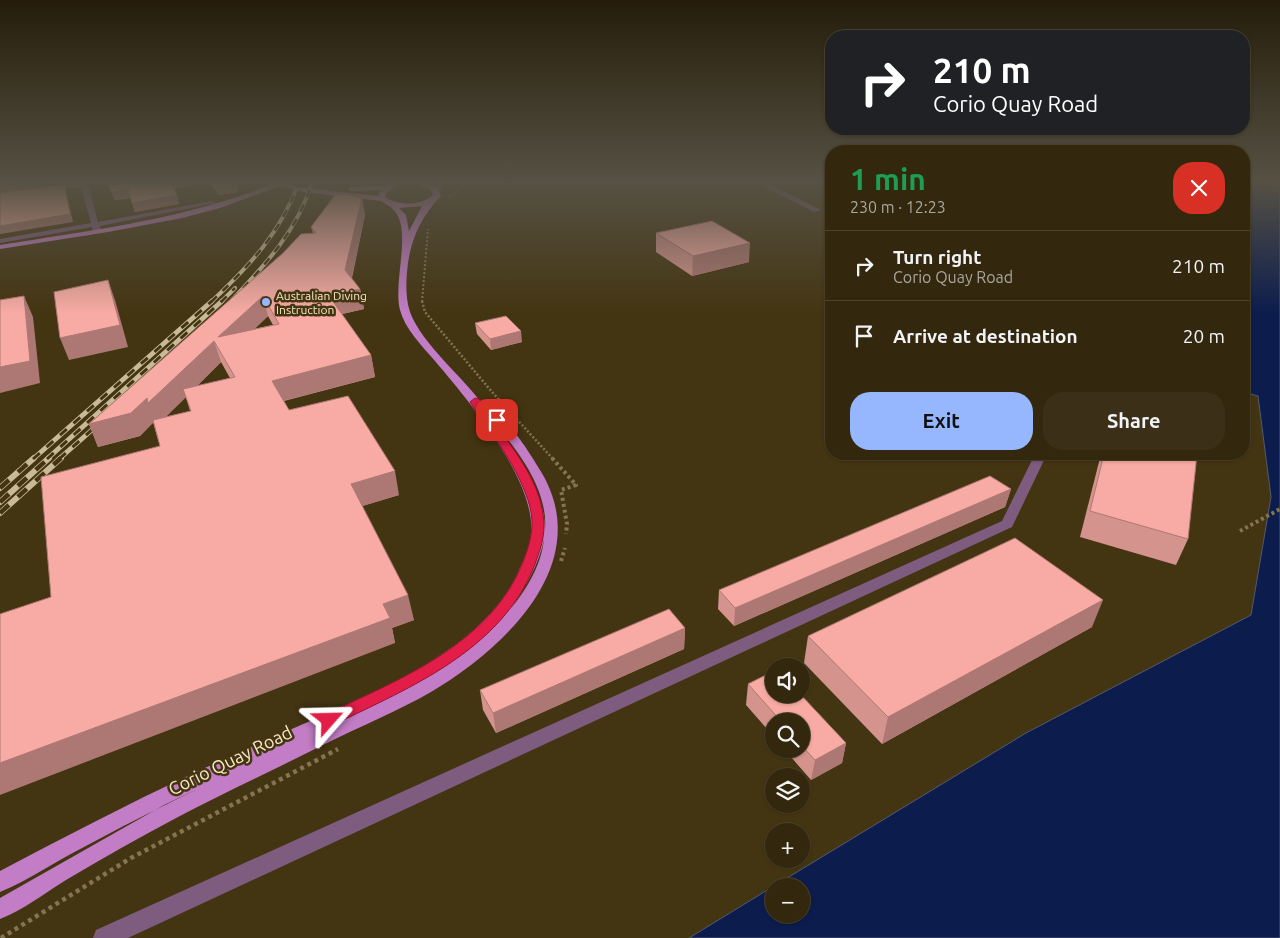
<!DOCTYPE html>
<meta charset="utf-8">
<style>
:root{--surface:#33280e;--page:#3b3017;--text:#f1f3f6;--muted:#a9a69e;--line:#4e442e;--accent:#96b6fd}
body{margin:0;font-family:Ubuntu,sans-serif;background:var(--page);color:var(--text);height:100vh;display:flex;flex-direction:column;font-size:19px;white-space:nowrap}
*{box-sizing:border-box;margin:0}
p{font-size:16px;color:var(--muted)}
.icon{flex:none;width:28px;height:28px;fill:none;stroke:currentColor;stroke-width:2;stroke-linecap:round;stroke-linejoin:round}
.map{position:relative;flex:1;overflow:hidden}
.drawer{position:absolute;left:825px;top:145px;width:425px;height:315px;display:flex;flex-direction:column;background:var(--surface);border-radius:20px;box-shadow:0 1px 4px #0004,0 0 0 1px var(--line)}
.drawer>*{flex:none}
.banner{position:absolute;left:825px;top:30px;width:425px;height:105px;border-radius:20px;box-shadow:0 1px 4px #0004,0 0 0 1px var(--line);background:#202124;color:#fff;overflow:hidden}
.buttons{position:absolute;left:765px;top:658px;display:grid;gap:10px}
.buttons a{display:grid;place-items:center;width:45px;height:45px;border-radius:50%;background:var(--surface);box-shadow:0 1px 4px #0004,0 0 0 1px var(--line);font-size:25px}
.pin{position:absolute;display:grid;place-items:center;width:42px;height:42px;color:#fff;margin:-21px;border-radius:10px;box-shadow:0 2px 8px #0006}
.me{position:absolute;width:55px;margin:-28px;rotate:65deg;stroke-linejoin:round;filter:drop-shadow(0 0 4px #0008)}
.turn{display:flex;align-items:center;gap:18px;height:105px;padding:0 25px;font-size:22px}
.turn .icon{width:65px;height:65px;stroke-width:2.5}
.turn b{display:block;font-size:35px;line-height:42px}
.round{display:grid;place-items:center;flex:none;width:52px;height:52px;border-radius:20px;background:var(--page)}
.headline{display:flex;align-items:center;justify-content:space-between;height:85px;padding:0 25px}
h1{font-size:30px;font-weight:700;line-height:38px;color:#1e9e55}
.primary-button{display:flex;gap:10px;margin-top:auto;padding:10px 25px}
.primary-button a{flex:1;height:58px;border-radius:20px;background:var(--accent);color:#111;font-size:20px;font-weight:700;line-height:58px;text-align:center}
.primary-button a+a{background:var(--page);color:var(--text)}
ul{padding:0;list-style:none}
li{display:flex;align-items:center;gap:15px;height:70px;padding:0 25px;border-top:1px solid var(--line)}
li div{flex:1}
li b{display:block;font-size:19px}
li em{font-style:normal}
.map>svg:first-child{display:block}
.water{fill:#0c1d4d;stroke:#525a71}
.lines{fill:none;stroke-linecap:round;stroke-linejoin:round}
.path-far3{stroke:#837452;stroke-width:2;stroke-dasharray:2 2;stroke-linecap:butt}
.path-far2{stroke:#837452;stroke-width:2.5;stroke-dasharray:2 2;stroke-linecap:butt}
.path-far1{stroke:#837452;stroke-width:4;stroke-dasharray:3 3;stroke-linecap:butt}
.path{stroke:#837452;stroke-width:4.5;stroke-dasharray:4 4;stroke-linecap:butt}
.minor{fill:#7e5c7f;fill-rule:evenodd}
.major{fill:#c37dc6;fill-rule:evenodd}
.rail-far2-casing{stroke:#c8b997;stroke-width:4}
.rail-far1-casing{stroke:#c8b997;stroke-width:5}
.rail-casing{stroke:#c8b997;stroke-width:6}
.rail-far2{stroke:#443512;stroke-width:2.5;stroke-dasharray:8;stroke-linecap:butt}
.rail-far1{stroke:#443512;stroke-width:3;stroke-dasharray:9;stroke-linecap:butt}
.rail{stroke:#443512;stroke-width:4.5;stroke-dasharray:12;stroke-linecap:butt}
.wall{fill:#d4938d;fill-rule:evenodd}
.shaded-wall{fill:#ad7873}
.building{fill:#f7aba4;stroke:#ad7873;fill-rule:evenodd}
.route{fill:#e11d48;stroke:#92132f}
.poi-dot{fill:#96b6fd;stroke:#443512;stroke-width:2}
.labels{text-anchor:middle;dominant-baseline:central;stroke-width:5;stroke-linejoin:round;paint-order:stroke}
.far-poi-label{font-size:12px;fill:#f6e7c6;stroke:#443512;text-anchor:start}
.near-street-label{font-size:18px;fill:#f6e7c6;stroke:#443512}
</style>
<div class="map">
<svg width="1280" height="938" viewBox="0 0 1280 938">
<rect width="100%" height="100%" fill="#443512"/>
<path class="water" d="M1244 182H1280V938H689L774 886V914H801V886H774L1026 733 1251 615 1271 497 1258 396 1244 392Z"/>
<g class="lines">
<g class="path-far3">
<path d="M449 197 468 182"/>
<path d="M422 302 428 229"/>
</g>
<path class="path-far2" d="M422 301 425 312 492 392 553 459"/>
<g class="path-far1">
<path d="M552 458 576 485 561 490 567 524 566 534"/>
<path d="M1240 531 1280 509"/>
<path d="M561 561 565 548"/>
</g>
<path class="path" d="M1 938 131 858 338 749"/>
<g class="minor">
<path d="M79 182H87L88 184 98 222 212 201 216 203 100 226 101 231 97 233H94L92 227 0 243V239L91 223 81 187 49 191 45 189Z"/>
<path d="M438 182H446L438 193H432L431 191Z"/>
<path d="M755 182H765L821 210 814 212Z"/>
<path d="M1035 454H1047L1012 527 128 938H93L96 930 1002 521Z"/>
</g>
<path class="major" d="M272 182H288L286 184 304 188 378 196 381 190 351 191 347 189 351 187C363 186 376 187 387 185 403 182 434 175 441 196 422 216 412 236 408 263 406 279 405 297 410 312 422 345 465 378 485 408 503 409 531 455 540 470 597 562 505 648 431 692 398 711 361 726 327 743 278 768 227 791 178 817 140 837 103 858 66 880 45 893 23 910 0 919V898L164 805 241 768C188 793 136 819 84 847 56 861 29 880 0 892V871C64 837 128 804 194 773 235 754 276 736 317 718 389 685 487 646 520 568 525 557 530 546 531 533 536 480 468 400 435 361 422 346 405 329 400 310 393 282 411 234 396 213 392 207 387 205 381 201L304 192 280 186 220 208 182 218 108 232 0 249V245C92 230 186 219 272 184ZM416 184 430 189 433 195C420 206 399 206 385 197 389 185 404 184 416 184ZM422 206 409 231 406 215 399 208ZM499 429C522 455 548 493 545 529 544 490 520 460 499 429ZM544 539C541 566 527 588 511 609 525 587 539 565 544 539Z"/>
<defs>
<g id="rail-far2">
<path d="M232 300C265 265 298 230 312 182"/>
<path d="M211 302C250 265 280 234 299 182"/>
<path d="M221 302 235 288"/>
</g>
<g id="rail-far1">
<path d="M33 459 212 301"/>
<path d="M47 459 222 301"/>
<path d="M59 459 102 421"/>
</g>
<g id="rail">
<path d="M0 488 34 458"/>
<path d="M0 502 49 458"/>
<path d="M0 513 61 458"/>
</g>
</defs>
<use href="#rail-far2" class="rail-far2-casing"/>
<use href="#rail-far1" class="rail-far1-casing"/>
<use href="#rail" class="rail-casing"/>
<use href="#rail-far2" class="rail-far2"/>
<use href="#rail-far1" class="rail-far1"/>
<use href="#rail" class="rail"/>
</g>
<g class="wall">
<path d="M106 182H237L239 189H237L238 192 219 195 210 182 174 188 179 204 135 212 131 198 115 200Z"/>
<path d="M362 198 365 215 352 278 360 289 364 309 342 314 371 355 375 377 284 401 289 410 399 495 362 506 414 620 392 628 395 643 51 597 160 446 153 422 140 436 98 447 89 424 313 233 311 227ZM268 316 273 325 254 329ZM221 362 230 378 197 386ZM186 397 190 411 165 417Z"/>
<path d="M656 233 749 262 692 276 656 252Z"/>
<path d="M475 323 522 342 491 350 477 334Z"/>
<path d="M1101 454H1197L1188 539 1176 565 1080 537Z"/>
<path d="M1011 489 1005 507 734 626 718 609 719 590Z"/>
<path d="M1092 627 882 744 804 663 808 636Z"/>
<path d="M685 628 684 649 496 733 483 710 480 690Z"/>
<path d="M774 671V694H800L846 743 842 763 811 780 784 749H801V721H774V737L746 705 748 684Z"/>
</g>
<g class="shaded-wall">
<path d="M21 182H65L0 193V185Z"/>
<path d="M171 182H210L173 188Z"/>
<path d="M234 182H237L239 189H237L238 192 219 195 217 187Z"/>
<path d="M64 184 66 191 73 222 0 234V226Z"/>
<path d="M128 189 131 197 115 200 112 192Z"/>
<path d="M177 195 179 204 135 212 132 203Z"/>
<path d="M362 198 365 215 349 289 345 270Z"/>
<path d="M750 243 749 262 692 276 693 256Z"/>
<path d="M108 280 115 300 128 347 69 360 60 338Z"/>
<path d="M360 289 364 309 334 316 329 296Z"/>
<path d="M24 296 33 317 40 383 0 393V367Z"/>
<path d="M263 296 268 316 225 358 218 337Z"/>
<path d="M521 331 522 342 491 350 490 339Z"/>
<path d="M214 341 221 362 157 426 155 421 140 436 98 447 89 424 147 398Z"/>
<path d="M371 355 375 377 278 402 272 381Z"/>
<path d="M395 471 399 495 356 508 351 484Z"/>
<path d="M1011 489 1005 507 734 626 735 608Z"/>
<path d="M408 595 414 620 392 628 395 643 0 795V763L383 604Z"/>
<path d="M1103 600 1092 627 882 744 888 717Z"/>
<path d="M685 628 684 649 496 733 493 713Z"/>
<path d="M846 743 842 763 811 780 815 760Z"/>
</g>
<g class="building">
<path d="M0 182H21L0 185Z"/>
<path d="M107 182H171L177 195 132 203 128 189 112 192Z"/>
<path d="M214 182H234L235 184 217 187Z"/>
<path d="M64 184 70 214 0 226V193Z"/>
<path d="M346 194 362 198 345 270 360 289 329 296 371 355 272 381 289 410 348 396 395 471 351 484 408 595 383 604 390 618 0 763V614L51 597 41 477 160 446 153 420 191 411 183 389 235 377 214 341 148 403 147 398 131 413 89 424 283 253 301 234 316 233 311 227 335 195ZM263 296 279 324 218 337Z"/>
<path d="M712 221 750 243 693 256 656 233Z"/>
<path d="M108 280 120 325 60 338 54 292Z"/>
<path d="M24 296 30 361 0 367V300Z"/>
<path d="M506 316 521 331 490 339 475 323Z"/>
<path d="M1104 454H1197L1188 539 1090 511Z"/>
<path d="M990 476 1011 489 735 608 719 590Z"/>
<path d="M1015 538 1103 600 888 717 808 636Z"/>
<path d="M669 609 685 628 493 713 480 690Z"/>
<path d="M774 671V694H800L846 743 815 760 801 745V721H781L748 684Z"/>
</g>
<linearGradient id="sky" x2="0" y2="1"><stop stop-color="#251d0a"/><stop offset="0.58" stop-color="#565144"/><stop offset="1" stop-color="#565144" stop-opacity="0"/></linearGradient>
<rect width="1280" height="313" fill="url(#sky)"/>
<path class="route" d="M475 398 479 399 502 420 500 422 495 423C513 449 536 477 542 509 547 530 542 545 535 564 502 650 411 687 335 724L329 726 324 724 321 720 324 715C398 680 490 645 523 562 530 543 535 527 530 507 519 467 492 435 470 402Z"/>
<circle class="poi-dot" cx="266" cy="302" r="5"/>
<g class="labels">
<g class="far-poi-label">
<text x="276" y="295">Australian Diving<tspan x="276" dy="14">Instruction</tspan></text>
</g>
<g class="near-street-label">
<text transform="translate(230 760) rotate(-26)">Corio Quay Road</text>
</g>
</g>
</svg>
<div class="buttons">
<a><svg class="icon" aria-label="sound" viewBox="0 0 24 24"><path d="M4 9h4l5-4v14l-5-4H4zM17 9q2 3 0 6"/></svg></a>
<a><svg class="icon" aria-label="search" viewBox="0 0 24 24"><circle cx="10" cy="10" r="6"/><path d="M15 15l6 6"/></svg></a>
<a><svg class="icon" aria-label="layers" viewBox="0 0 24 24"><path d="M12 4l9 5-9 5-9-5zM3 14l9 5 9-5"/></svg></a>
<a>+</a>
<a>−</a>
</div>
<div class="pin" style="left:497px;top:420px;background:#d93025"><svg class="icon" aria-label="arrive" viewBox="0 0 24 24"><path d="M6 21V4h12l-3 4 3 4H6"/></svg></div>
<svg class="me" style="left:329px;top:720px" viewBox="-20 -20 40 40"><path d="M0-17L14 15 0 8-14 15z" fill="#e11d48" stroke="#fff" stroke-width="4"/></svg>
<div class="banner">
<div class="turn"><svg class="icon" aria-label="right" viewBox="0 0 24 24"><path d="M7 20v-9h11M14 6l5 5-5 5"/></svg><div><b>210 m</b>Corio Quay Road</div></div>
</div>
<section class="drawer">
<div class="headline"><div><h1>1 min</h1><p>230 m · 12:23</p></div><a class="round" style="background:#d93025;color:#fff"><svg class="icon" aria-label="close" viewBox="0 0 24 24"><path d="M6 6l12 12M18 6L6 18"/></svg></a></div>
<ul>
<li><svg class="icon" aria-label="right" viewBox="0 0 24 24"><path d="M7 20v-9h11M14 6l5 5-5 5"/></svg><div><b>Turn right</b><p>Corio Quay Road</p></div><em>210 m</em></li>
<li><svg class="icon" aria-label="arrive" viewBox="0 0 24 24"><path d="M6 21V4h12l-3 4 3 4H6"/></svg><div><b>Arrive at destination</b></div><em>20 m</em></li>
</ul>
<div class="primary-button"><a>Exit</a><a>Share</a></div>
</section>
</div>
